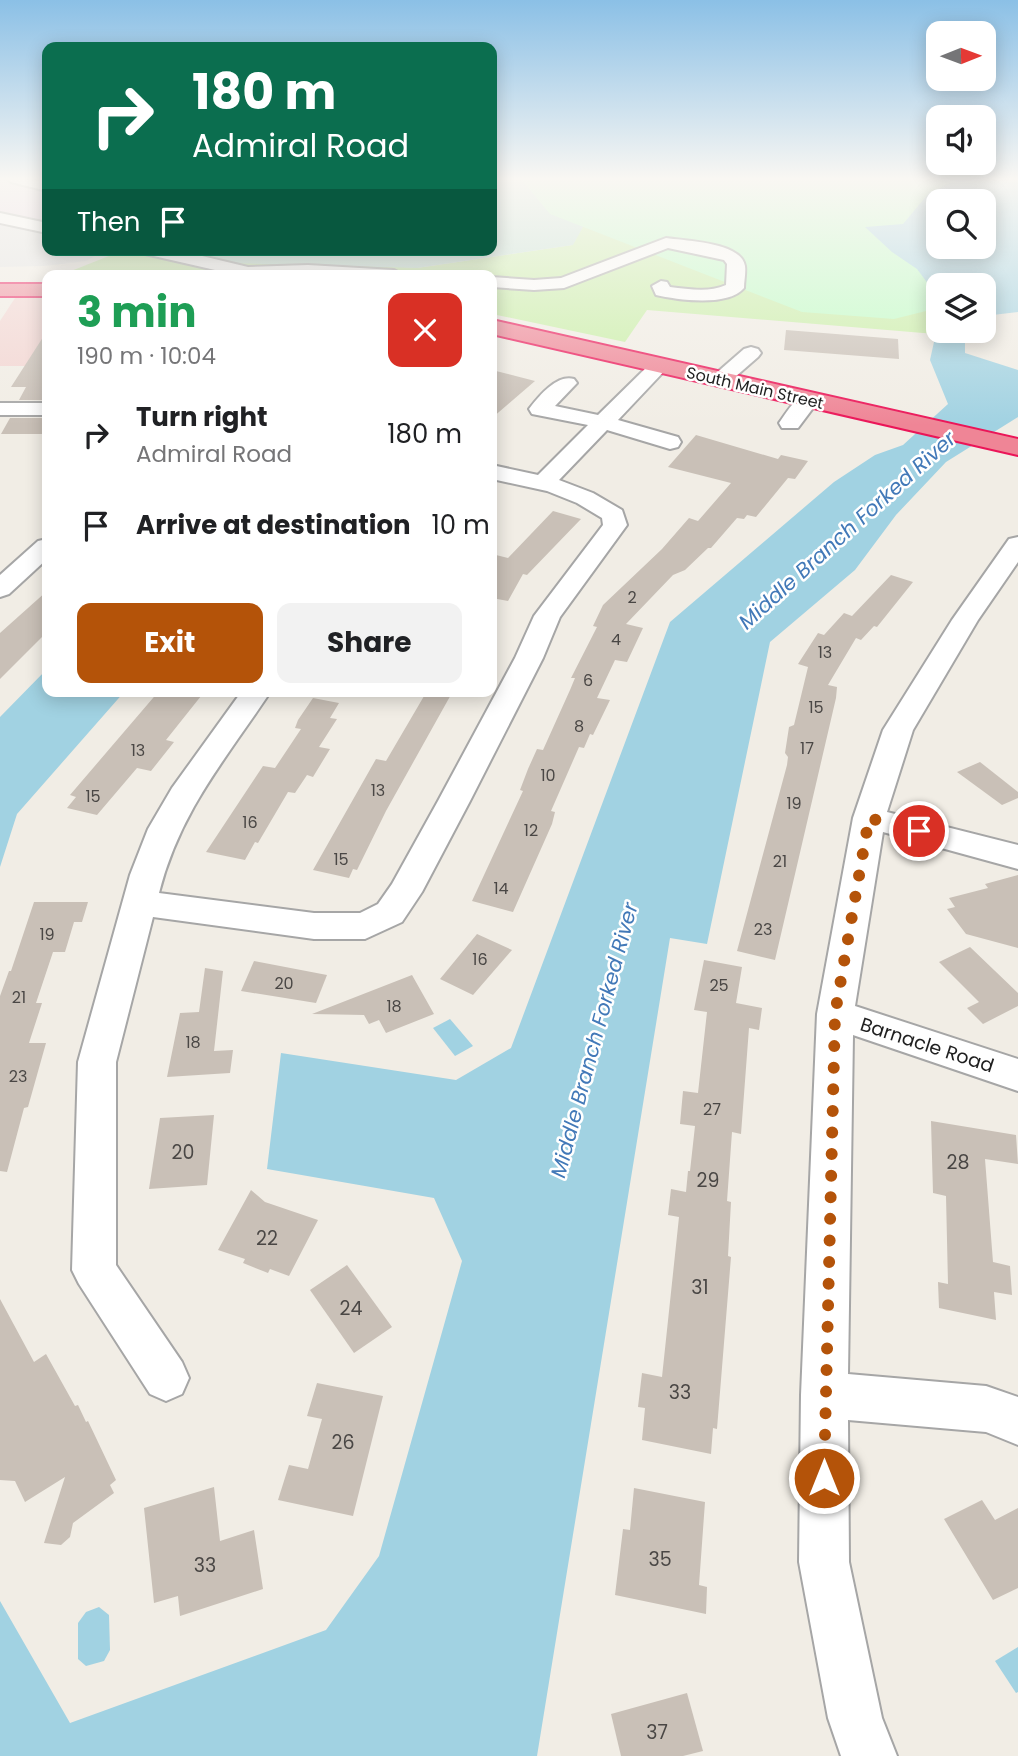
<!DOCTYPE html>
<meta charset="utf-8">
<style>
:root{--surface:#fff;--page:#f2f2f2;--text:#202124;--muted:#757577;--accent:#b45309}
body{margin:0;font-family:Poppins,sans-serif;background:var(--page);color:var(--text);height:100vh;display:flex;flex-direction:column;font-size:26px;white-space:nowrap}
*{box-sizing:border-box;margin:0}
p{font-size:23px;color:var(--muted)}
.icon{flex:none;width:38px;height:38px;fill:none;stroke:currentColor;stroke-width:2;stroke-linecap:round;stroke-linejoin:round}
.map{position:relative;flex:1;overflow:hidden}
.panel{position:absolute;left:42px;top:270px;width:455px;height:427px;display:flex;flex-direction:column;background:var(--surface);border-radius:14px;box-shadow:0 4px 18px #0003}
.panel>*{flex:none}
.guide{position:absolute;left:42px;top:42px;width:455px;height:214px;border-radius:14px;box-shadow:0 4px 18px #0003;background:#0b6e4f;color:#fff;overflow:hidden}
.needle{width:46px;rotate:89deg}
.buttons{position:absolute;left:926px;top:21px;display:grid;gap:14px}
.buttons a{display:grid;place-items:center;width:70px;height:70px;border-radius:14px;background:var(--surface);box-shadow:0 4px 18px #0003;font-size:35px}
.pin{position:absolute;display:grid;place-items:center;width:60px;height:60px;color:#fff;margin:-30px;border:4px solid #fff;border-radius:50%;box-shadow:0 2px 7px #0007}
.me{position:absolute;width:77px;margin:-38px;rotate:0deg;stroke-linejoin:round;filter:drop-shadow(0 0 5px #0008)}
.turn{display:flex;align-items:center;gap:24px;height:147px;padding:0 35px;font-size:32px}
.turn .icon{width:91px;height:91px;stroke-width:2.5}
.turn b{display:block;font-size:49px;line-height:60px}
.then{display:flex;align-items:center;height:66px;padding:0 35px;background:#0003;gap:14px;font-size:26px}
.round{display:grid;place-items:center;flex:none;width:74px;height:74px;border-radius:14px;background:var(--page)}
.head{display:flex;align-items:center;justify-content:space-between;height:119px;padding:0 35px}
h1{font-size:42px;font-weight:700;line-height:52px;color:#1e9e55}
.cta{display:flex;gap:14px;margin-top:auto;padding:14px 35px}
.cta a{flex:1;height:80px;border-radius:14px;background:var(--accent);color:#fff;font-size:28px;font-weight:700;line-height:80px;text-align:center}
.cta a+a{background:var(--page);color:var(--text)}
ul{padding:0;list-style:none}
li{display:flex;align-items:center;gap:21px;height:91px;padding:0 35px}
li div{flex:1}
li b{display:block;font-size:26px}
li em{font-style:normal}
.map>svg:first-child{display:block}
.commercial{fill:#f3d5d2}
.industrial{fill:#ebd6e6}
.grass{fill:#c8efa6}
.wetland{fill:#c0e1d3}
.park{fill:#befec5;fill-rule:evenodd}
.parking{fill:#e3e3e3}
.water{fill:#a1d2e2;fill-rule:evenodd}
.building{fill:#c9c0b7}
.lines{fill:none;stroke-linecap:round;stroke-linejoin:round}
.minor-casing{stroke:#a6a6a6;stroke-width:4}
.highway-casing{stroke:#eb1558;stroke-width:4}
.minor{fill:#fff;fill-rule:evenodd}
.highway{fill:#ef8596;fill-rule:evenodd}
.route{stroke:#b45309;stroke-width:12;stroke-dasharray:0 21.6}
.labels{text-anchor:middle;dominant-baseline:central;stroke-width:5;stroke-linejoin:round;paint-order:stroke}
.far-street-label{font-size:16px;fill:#1f1f1f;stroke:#fff}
.number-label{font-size:16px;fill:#4a4745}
.street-label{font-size:19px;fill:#1f1f1f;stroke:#fff}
.near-number-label{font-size:19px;fill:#4a4745}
.water-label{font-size:21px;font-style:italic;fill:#4279b8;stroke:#fff}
</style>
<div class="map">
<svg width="1018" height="1756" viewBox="0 0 1018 1756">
<rect width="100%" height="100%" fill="#f1ede5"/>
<path class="commercial" d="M17 295H47V366H0V321Z"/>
<path class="industrial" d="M0 179H47V232L0 222Z"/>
<path class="grass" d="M589 216 938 302V329L935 334 647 310 625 342 492 314V275H61L124 250H173L417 268 572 245Z"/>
<path class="wetland" d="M492 179H966L589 216 573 245 417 268 224 263 173 250H492Z"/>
<path class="park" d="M521 179H1018V202L982 285H938V308L894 319 802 312 550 214ZM938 201H984V247H938Z"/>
<path class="parking" d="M0 221 47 231V250H105L86 261 44 266 0 267Z"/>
<g class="water">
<path d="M959 179H1018V312L984 316V285H938V297L917 269 892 252 865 227 903 224 929 193ZM984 201V247H938V201Z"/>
<path d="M938 324V331H965V353L1018 370V417L946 462 896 515 855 570 770 642 707 944 670 938 537 1756H0V1601L70 1723 326 1630 379 1556 462 1261 434 1198 267 1169 281 1053 456 1080 511 1048 670 622 834 482 875 455 903 445 948 404 930 360Z"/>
<path d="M47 669V691H125L17 814 0 867V717Z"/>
<path d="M450 1019 473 1046 455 1056 433 1028Z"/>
<path d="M99 1607 109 1615 110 1650 104 1661 86 1666 78 1659V1623L86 1612Z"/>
<path d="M1018 1647V1692L1016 1693 995 1661Z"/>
</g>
<g class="building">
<path d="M786 330 898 339 899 359 784 350Z"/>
<path d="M47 331V400H19L26 387H11Z"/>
<path d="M492 370 535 381 492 418Z"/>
<path d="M10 418H47V434H1Z"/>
<path d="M696 435 778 459 781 455 808 461 795 479 788 478 756 517 747 515 744 519 737 518 711 548H708L685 570 673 575 626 624 643 628 627 662 615 660 597 698 610 700 593 735 590 734 584 748 579 747 551 811 555 812 552 824 513 912 472 901 523 791 520 790 528 769 537 749 543 750 570 690 575 678H571L597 627 593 626 603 605 662 549 689 518 698 521 731 483 668 467Z"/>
<path d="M553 511 581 519 527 575 523 574 508 601 492 598V554L508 558Z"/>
<path d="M891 575 913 582 877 627 874 626 861 640 856 638 828 685 837 687 836 698 775 960 737 951 787 765 788 757 785 753 789 727 794 725 808 667 798 664 818 633 824 635 844 613 852 616Z"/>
<path d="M47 591V632L0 679V633Z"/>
<path d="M159 691H205L166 740 174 742 151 771 137 768 97 815 67 808 76 797 70 795Z"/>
<path d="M427 691H453L386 811 357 870 353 869 349 878 313 870 376 759 386 761Z"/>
<path d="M313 698 339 703 330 718 337 719 319 747 330 749 313 777 307 775 295 793 288 792 258 843 255 842 245 860 206 852 263 766 275 768 301 729 295 728 298 720Z"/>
<path d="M980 762 1018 792V798L1002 805 957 772Z"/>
<path d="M1018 875V948L966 934 947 909 955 907 949 898 988 888 985 884Z"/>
<path d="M34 902H88L82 922H74L65 952H53L36 1003H42L29 1043H46L28 1107 24 1108 7 1172 0 1171V996L9 971H11Z"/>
<path d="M477 934 512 950 473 995 440 979Z"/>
<path d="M970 947 1018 993V1006L983 1024 967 1008 979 1002 939 962Z"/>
<path d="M704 960 742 967 736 1003 762 1008 759 1030 749 1028 741 1134 732 1132 727 1201 731 1202 728 1256 731 1257 717 1429 713 1428 711 1454 642 1440 645 1408 638 1407 642 1373 662 1377 679 1217 668 1215 671 1189 686 1192 688 1171H690L695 1126 680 1124 683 1091 698 1093 707 1012 694 1010Z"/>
<path d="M254 961 327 975 316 1003 241 991Z"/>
<path d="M205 968 223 971 214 1051 233 1050 230 1073 167 1077 180 1013 199 1012Z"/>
<path d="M412 975 434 1014 386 1033 379 1020 369 1024 364 1015 312 1014Z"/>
<path d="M214 1115 207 1185 149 1189 160 1118Z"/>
<path d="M931 1121 1016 1135 1018 1164 985 1159 993 1262 1010 1266 1012 1295 994 1292 996 1320 939 1308 938 1282 948 1284 946 1196 933 1193Z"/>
<path d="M251 1190 265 1202 318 1220 289 1276 270 1269 268 1273 243 1263 245 1259 218 1250Z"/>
<path d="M347 1265 392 1327 354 1353 310 1290Z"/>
<path d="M0 1299 34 1362 46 1354 75 1406 78 1405 86 1422 88 1421 116 1480 110 1485 114 1493 73 1523 70 1537 61 1545 44 1543 65 1477 25 1502 15 1481 0 1480Z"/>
<path d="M317 1383 383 1396 353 1516 278 1500 289 1465 308 1469 322 1419 307 1416Z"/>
<path d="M214 1487 220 1541 254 1530 263 1589 180 1616 178 1596 154 1603 144 1508Z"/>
<path d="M634 1488 705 1502 699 1585 707 1587 706 1614 615 1595 623 1529 630 1530Z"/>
<path d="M982 1500 995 1520 1018 1508V1588L993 1600 944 1519Z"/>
<path d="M687 1693 703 1751 683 1756H621L611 1714Z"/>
</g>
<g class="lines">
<defs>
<g id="minor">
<path d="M8 179 47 181V191L11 182Z"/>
<path d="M0 213 47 223V233L0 223Z"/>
<path d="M666 238C686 241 741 242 745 266 746 273 744 281 744 288 728 307 678 300 656 295L652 286 661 281 667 282 670 287C689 289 708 293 726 285L727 264 724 260 668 248 564 288 534 290 492 287V277L534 280 561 278Z"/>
<path d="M143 250H177L248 267 308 265 394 270 403 275H237L145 254Z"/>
<path d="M751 347 758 349 761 353 758 357 727 384H713L710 380 713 376 744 349Z"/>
<path d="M659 360 666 362 669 366 618 420 678 437 681 442 678 447 670 449 607 430 559 480 593 493 622 510 627 525 560 617 543 658 470 801 422 892 402 922 365 939H314L153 917 116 1062V1265L182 1362 189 1378 182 1394 166 1401 150 1394 79 1284 72 1270 78 1062 130 875 148 829 172 788 242 691H271C225 760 180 811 159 893L314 913H360L378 904 392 884 438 801 515 658 534 616 603 525 602 518 577 503 547 491 492 479V465L538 475 588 425 532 414 529 409C539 396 557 374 574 379L577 383 555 406 598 415 652 362Z"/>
<path d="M808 394 815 396 819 400 798 428H782L779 423C787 412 795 397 808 394Z"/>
<rect x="0" y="403" width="47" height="12"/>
<path d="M1018 537V562L978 620 913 730 887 812 1018 845V869L883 832 855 1006 1018 1059V1091L853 1035 848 1374 986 1386 1018 1397V1445L986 1432 848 1420 849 1562 882 1718 897 1756H841L828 1718 799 1562 801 1395 817 1014 853 818 883 730 952 620 1009 539Z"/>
<path d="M47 539V559L9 594 0 597V575L38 541Z"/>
</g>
<g id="highway">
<rect x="0" y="284" width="47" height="12"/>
<path d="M492 320 1018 439V455L492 334Z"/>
</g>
</defs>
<use href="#minor" class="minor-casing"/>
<use href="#highway" class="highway-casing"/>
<use href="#minor" class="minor"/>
<use href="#highway" class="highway"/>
</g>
<linearGradient id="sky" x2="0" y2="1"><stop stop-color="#8bc0e6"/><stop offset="0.42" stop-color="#f9f7f3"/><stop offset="1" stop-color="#f9f7f3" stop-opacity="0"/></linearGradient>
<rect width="1018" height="425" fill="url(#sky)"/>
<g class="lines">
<path class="route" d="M824 1478 835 1014 869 818 919 831"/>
</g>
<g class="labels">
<g class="far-street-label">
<text transform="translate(755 388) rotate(13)">South Main Street</text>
</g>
<g class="number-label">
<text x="632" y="597">2</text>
<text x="616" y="639">4</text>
<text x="825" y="652">13</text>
<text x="588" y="680">6</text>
<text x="816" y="707">15</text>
<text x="579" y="726">8</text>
<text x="807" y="748">17</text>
<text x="138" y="750">13</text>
<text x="548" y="775">10</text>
<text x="378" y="790">13</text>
<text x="93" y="796">15</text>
<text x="794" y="803">19</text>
<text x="250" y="822">16</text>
<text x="531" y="830">12</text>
<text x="341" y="859">15</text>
<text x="780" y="861">21</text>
<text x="501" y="888">14</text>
<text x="763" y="929">23</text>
<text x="47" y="934">19</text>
<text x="480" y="959">16</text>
<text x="284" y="983">20</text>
<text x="719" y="985">25</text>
<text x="19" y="997">21</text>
<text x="394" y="1006">18</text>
<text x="193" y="1042">18</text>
<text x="18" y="1076">23</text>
<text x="712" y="1109">27</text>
</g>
<g class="street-label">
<text transform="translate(927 1045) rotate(18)">Barnacle Road</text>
</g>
<g class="near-number-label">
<text x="183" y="1152">20</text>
<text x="958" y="1162">28</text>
<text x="708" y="1180">29</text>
<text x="267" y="1238">22</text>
<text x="700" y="1287">31</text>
<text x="351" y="1308">24</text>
<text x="680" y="1392">33</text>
<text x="343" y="1442">26</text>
<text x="660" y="1559">35</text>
<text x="205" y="1565">33</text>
<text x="657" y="1732">37</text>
</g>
<g class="water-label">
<text transform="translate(847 530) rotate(-42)">Middle Branch Forked River</text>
<text transform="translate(594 1040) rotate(-75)">Middle Branch Forked River</text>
</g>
</g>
</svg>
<div class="buttons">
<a><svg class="needle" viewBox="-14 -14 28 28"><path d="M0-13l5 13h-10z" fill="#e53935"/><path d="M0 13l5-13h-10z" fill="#757577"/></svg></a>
<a><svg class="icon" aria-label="sound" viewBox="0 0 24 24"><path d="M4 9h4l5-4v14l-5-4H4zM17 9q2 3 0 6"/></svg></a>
<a><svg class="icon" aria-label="search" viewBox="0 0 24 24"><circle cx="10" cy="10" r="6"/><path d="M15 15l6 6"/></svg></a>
<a><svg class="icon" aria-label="layers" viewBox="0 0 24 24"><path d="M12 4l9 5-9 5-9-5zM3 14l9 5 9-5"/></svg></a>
</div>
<div class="pin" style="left:919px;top:831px;background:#d93025"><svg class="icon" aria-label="arrive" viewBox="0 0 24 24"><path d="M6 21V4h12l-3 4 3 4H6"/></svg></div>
<svg class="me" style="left:824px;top:1478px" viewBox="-20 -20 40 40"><circle r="17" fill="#b45309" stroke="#fff" stroke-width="3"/><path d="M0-11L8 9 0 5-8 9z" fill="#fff"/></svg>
<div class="guide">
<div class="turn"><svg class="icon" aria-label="right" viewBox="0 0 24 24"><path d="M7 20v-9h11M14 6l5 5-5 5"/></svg><div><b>180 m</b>Admiral Road</div></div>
<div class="then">Then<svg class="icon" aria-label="arrive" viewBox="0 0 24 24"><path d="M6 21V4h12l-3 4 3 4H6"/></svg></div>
</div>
<section class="panel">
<div class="head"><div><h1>3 min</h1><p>190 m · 10:04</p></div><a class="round" style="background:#d93025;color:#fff"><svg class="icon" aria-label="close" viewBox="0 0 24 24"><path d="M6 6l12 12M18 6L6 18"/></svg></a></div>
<ul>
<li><svg class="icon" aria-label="right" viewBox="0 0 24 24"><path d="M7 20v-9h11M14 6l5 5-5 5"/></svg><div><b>Turn right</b><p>Admiral Road</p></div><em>180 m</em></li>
<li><svg class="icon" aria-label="arrive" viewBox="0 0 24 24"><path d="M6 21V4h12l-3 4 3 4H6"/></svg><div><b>Arrive at destination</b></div><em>10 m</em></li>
</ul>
<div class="cta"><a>Exit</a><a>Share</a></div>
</section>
</div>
